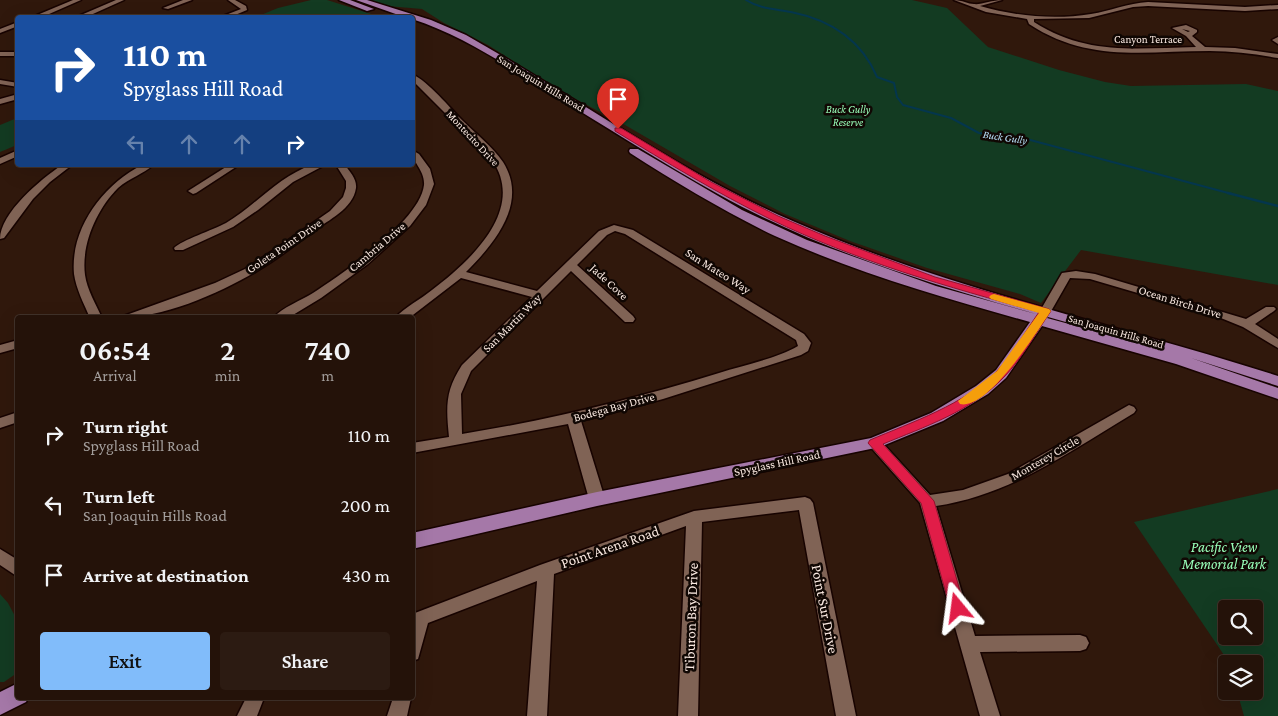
<!DOCTYPE html>
<style>
:root{--surface:#241209;--page:#2c1b12;--text:#f1f3f6;--muted:#a39e9c;--line:#41322a;--accent:#81bcfa}
body{margin:0;font-family:"Crimson Pro",serif;background:var(--page);color:var(--text);height:100vh;display:flex;flex-direction:column;font-size:19px;white-space:nowrap}
*{box-sizing:border-box;margin:0}
p{font-size:16px;color:var(--muted)}
.icon{flex:none;width:28px;height:28px;fill:none;stroke:currentColor;stroke-width:2;stroke-linecap:round;stroke-linejoin:round}
.map{position:relative;flex:1;overflow:hidden}
.panel{position:absolute;left:15px;top:315px;width:400px;height:385px;display:flex;flex-direction:column;background:var(--surface);border-radius:5px;box-shadow:0 5px 20px #0002,0 0 0 1px var(--line)}
.panel>*{flex:none}
.top-card{position:absolute;left:15px;top:15px;width:400px;height:152px;border-radius:5px;box-shadow:0 5px 20px #0002,0 0 0 1px var(--line);background:#1a4fa0;color:#fff;overflow:hidden}
.tools{position:absolute;left:1218px;top:600px;display:grid;gap:10px}
.tools a{display:grid;place-items:center;width:45px;height:45px;border-radius:5px;background:var(--surface);box-shadow:0 5px 20px #0002,0 0 0 1px var(--line);font-size:25px}
.pin{position:absolute;display:grid;place-items:center;width:42px;height:42px;color:#fff;margin:-51px -21px;border-radius:50% 50% 50% 0;rotate:-45deg;box-shadow:0 0 5px #0007}
.pin .icon{rotate:45deg}
.me{position:absolute;width:55px;margin:-28px;rotate:344deg;stroke-linejoin:round;filter:drop-shadow(0 0 4px #0008)}
.turn{display:flex;align-items:center;gap:18px;height:105px;padding:0 25px;font-size:22px}
.turn .icon{width:65px;height:65px;stroke-width:2.5}
.turn b{display:block;font-size:35px;line-height:42px}
.lanes{display:flex;align-items:center;height:48px;padding:0 25px;background:#0003;justify-content:center;gap:25px;direction:ltr}
.lanes .off{opacity:.35}
.eta{display:flex;justify-content:space-evenly;align-items:center;height:85px;text-align:center}
.eta b{font-size:30px;font-weight:600;line-height:35px}
.cta{display:flex;gap:10px;margin-top:auto;padding:10px 25px}
.cta a{flex:1;height:58px;border-radius:5px;background:var(--accent);color:#111;font-size:20px;font-weight:600;line-height:58px;text-align:center}
.cta a+a{background:var(--page);color:var(--text)}
ul{padding:0;list-style:none}
li{display:flex;align-items:center;gap:15px;height:70px;padding:0 25px}
li div{flex:1}
li b{display:block;font-size:19px}
li em{font-style:normal}
.map>svg:first-child{display:block}
.green{fill:#133b22;fill-rule:evenodd}
.lines{fill:none;stroke-linecap:round;stroke-linejoin:round}
.stream-far1{stroke:#04364d;stroke-width:2}
.stream{stroke:#04364d;stroke-width:2.5}
.minor-casing{stroke:#170300;stroke-width:3}
.major-casing{stroke:#170300;stroke-width:3}
.minor{fill:#806355;fill-rule:evenodd}
.major{fill:#a578a8;fill-rule:evenodd}
.route{fill:#e11d48;stroke:#92132f}
.slow{fill:#f59e0b}
.labels{text-anchor:middle;dominant-baseline:central;stroke-width:5;stroke-linejoin:round;paint-order:stroke}
.far-street-label{font-size:11px;fill:#f9e8e0;stroke:#100703}
.far-park-label{font-size:11px;font-style:italic;fill:#98feb8;stroke:#100703}
.far-water-label{font-size:11px;font-style:italic;fill:#b9e2fb;stroke:#100703}
.street-label{font-size:12px;fill:#f9e8e0;stroke:#100703}
.near-street-label{font-size:15px;fill:#f9e8e0;stroke:#100703}
.near-park-label{font-size:15px;font-style:italic;fill:#98feb8;stroke:#100703}
</style>
<div class="map">
<svg width="1278" height="716" viewBox="0 0 1278 716">
<rect width="100%" height="100%" fill="#30180c"/>
<g class="green">
<path d="M311 0H327L381 17H256L278 8Z"/>
<path d="M369 0H912L947 8 988 47 1059 70 1105 82 1131 86 1246 84 1278 91V285L1081 250 1041 303 1020 294 927 268 850 241 785 214 730 186 625 125 560 91 488 45 444 23 422 9 387 6Z"/>
<path d="M17 118V145L0 152V125Z"/>
<path d="M1278 489V716H1244L1237 691H1254V664H1228L1226 658 1134 522ZM1226 609H1254V636H1226Z"/>
<path d="M0 594 8 603 17 620V673L4 682H0Z"/>
</g>
<g class="lines">
<path class="stream-far1" d="M746 0C760 9 775 9 791 12 831 20 861 39 877 77L894 83 897 97 903 105 951 118 979 133 1019 137 1232 194"/>
<path class="stream" d="M1228 193 1278 206"/>
<defs>
<g id="minor">
<path d="M73 0H81L40 18H30Z"/>
<path d="M116 0H124L84 18H74Z"/>
<path d="M183 0H192L168 9 163 8Z"/>
<path d="M228 0H235L246 6 247 10 228 18H218L241 9Z"/>
<path d="M954 0C962 0 968 4 974 4 981 5 992 0 1002 0L980 6C1015 16 1054 20 1091 14 1110 11 1128 3 1148 2L1245 7 1278 5V9L1245 11 1148 6 1133 7 1089 18 1034 19V22C1087 56 1136 48 1196 47L1186 36 1172 28 1186 25 1197 30V32L1192 36 1205 47 1235 48 1278 54V58C1255 54 1233 51 1210 51 1144 51 1088 63 1029 24L1027 19 986 12ZM1182 29 1190 31 1188 32Z"/>
<path d="M18 22V26L0 33V29Z"/>
<path d="M1278 37V44L1272 40Z"/>
<rect x="0" y="52" width="18" height="4"/>
<path d="M412 74C429 82 449 107 463 121 476 134 492 146 503 162 529 203 494 244 466 272L537 291 599 231 614 225 633 230 804 334 811 343 808 351 801 355 663 399 581 421 605 499 602 503 597 505 592 503 589 499 568 424 412 453V443L449 437C446 407 445 391 462 365L532 297 461 278 409 318H395C405 307 421 299 432 290 469 262 527 210 492 160L412 80ZM615 231 625 234 796 340 798 346C776 359 743 365 719 373 634 399 550 420 462 434L461 394 471 371 571 271 625 322H633L635 319 633 316 577 265 607 235Z"/>
<path d="M0 80 18 83V87L0 84Z"/>
<path d="M18 94V99L0 104V99Z"/>
<path d="M18 150V156L0 164V158Z"/>
<path d="M412 150 419 154 430 169 434 184 426 205 410 226 368 264 321 298 288 318H273C283 307 300 301 313 293 342 274 420 221 424 185 425 170 412 163 412 150Z"/>
<path d="M62 165H72L50 182 33 199 4 238 0 239C0 213 41 179 62 165Z"/>
<path d="M142 165H153C144 174 129 178 118 188 97 209 81 244 85 275 87 290 96 304 102 318H90C84 304 76 289 74 274 70 228 103 185 142 165Z"/>
<path d="M229 165H239L196 193 193 194 188 191Z"/>
<path d="M312 165H325L293 182 258 210 233 227 183 250H175L174 248C182 240 213 230 226 223 255 206 279 176 312 165Z"/>
<path d="M336 165H345C350 172 357 179 356 188 353 209 328 220 314 231 298 242 284 254 268 264 228 290 166 318 118 318L215 283 245 269 277 248 330 211 343 197 346 188V181Z"/>
<path d="M1076 271 1095 274 1246 319 1266 307H1274L1276 309 1274 311 1255 324 1278 339V348L1243 327 1216 316 1090 279 1070 278 1050 313H1042L1040 311 1062 273Z"/>
<path d="M18 340V348L0 353V345Z"/>
<path d="M1129 405 1134 407 1136 410 1134 413C1070 451 1011 495 936 506L975 636 1080 635 1086 637 1089 643 1086 649 1080 651 980 652 1000 716H980L920 503 867 443 869 439H879L930 495 963 490 1008 474Z"/>
<path d="M18 412V422L0 428V418Z"/>
<path d="M805 497 810 499 813 503 856 716H836L799 510 702 522 698 716H678L686 526 554 574 547 716H527L537 581 428 623 418 659 412 661V618L415 613 540 565 694 511Z"/>
<path d="M0 549 18 560V577L0 565Z"/>
<path d="M246 698H264L257 716H237Z"/>
<path d="M393 698H411L407 716H387Z"/>
</g>
<g id="major">
<path d="M339 0H350L374 9 367 11Z"/>
<path d="M356 0H367L431 20 466 35C576 97 679 172 795 222 950 290 1117 324 1278 376V386L1191 358 1278 388V399L1176 364 1042 326 1006 378 988 394 943 421 880 447 597 506 412 549V533L597 492 871 438 931 413 976 386 996 370 1030 322C944 298 857 273 775 236 725 212 677 183 630 153L629 151 630 149H638L742 210 807 240 936 286 1036 314C927 283 817 249 718 194 659 161 603 125 546 90 503 63 461 35 412 19V18H407ZM1048 317 1168 351 1047 318Z"/>
<path d="M18 683V698H28L26 702 0 715V692Z"/>
</g>
</defs>
<use href="#minor" class="minor-casing"/>
<use href="#major" class="major-casing"/>
<use href="#minor" class="minor"/>
<use href="#major" class="major"/>
</g>
<path class="route" d="M615 128H621L711 182 778 216 825 236 935 277 1049 309 1051 311C1037 331 1021 360 1004 377 972 411 924 427 883 444L934 501 965 608 963 613 958 615 952 613 950 608 921 503 868 443 870 440C910 423 966 404 997 371 1013 354 1025 332 1039 312 948 287 856 261 770 219 717 193 666 162 615 131Z"/>
<path class="slow" d="M994 294 1049 309 1051 311C1037 331 988 411 960 404L958 401 997 371 1039 313 991 299 989 297 991 295Z"/>
<g class="labels">
<g class="far-street-label">
<text x="1148" y="39">Canyon Terrace</text>
<text transform="translate(541 83) rotate(31)">San Joaquin Hills Road</text>
<text transform="translate(473 138) rotate(47)">Montecito Drive</text>
<text transform="translate(1116 331) rotate(16)">San Joaquin Hills Road</text>
</g>
<g class="far-park-label">
<text x="848" y="109">Buck Gully<tspan x="848" dy="13">Reserve</tspan></text>
</g>
<g class="far-water-label">
<text transform="translate(1005 137) rotate(8)">Buck Gully</text>
</g>
<g class="street-label">
<text transform="translate(284 246) rotate(-34)">Goleta Point Drive</text>
<text transform="translate(377 247) rotate(-40)">Cambria Drive</text>
<text transform="translate(718 271) rotate(32)">San Mateo Way</text>
<text transform="translate(609 282) rotate(43)">Jade Cove</text>
<text transform="translate(1180 302) rotate(17)">Ocean Birch Drive</text>
<text transform="translate(512 323) rotate(-45)">San Martin Way</text>
<text transform="translate(614 407) rotate(-15)">Bodega Bay Drive</text>
<text transform="translate(1045 458) rotate(-30)">Monterey Circle</text>
<text transform="translate(777 463) rotate(-12)">Spyglass Hill Road</text>
</g>
<g class="near-street-label">
<text transform="translate(610 547) rotate(-19)">Point Arena Road</text>
<text transform="translate(825 609) rotate(79)">Point Sur Drive</text>
<text transform="translate(691 617) rotate(-88)">Tiburon Bay Drive</text>
</g>
<g class="near-park-label">
<text x="1224" y="547">Pacific View<tspan x="1224" dy="17">Memorial Park</tspan></text>
</g>
</g>
</svg>
<div class="tools">
<a><svg class="icon" aria-label="search" viewBox="0 0 24 24"><circle cx="10" cy="10" r="6"/><path d="M15 15l6 6"/></svg></a>
<a><svg class="icon" aria-label="layers" viewBox="0 0 24 24"><path d="M12 4l9 5-9 5-9-5zM3 14l9 5 9-5"/></svg></a>
</div>
<div class="pin" style="left:618px;top:129px;background:#d93025"><svg class="icon" aria-label="arrive" viewBox="0 0 24 24"><path d="M6 21V4h12l-3 4 3 4H6"/></svg></div>
<svg class="me" style="left:958px;top:608px" viewBox="-20 -20 40 40"><path d="M0-17L14 15 0 8-14 15z" fill="#e11d48" stroke="#fff" stroke-width="4"/></svg>
<div class="top-card">
<div class="turn"><svg class="icon" aria-label="right" viewBox="0 0 24 24"><path d="M7 20v-9h11M14 6l5 5-5 5"/></svg><div><b>110 m</b>Spyglass Hill Road</div></div>
<div class="lanes"><svg class="icon off" aria-label="left" viewBox="0 0 24 24"><path d="M17 20v-9H6M10 6l-5 5 5 5"/></svg><svg class="icon off" aria-label="ahead" viewBox="0 0 24 24"><path d="M12 20V5M6 11l6-6 6 6"/></svg><svg class="icon off" aria-label="ahead" viewBox="0 0 24 24"><path d="M12 20V5M6 11l6-6 6 6"/></svg><svg class="icon" aria-label="right" viewBox="0 0 24 24"><path d="M7 20v-9h11M14 6l5 5-5 5"/></svg></div>
</div>
<section class="panel">
<div class="eta">
<div><b>06:54</b><p>Arrival</p></div>
<div><b>2</b><p>min</p></div>
<div><b>740</b><p>m</p></div>
</div>
<ul>
<li><svg class="icon" aria-label="right" viewBox="0 0 24 24"><path d="M7 20v-9h11M14 6l5 5-5 5"/></svg><div><b>Turn right</b><p>Spyglass Hill Road</p></div><em>110 m</em></li>
<li><svg class="icon" aria-label="left" viewBox="0 0 24 24"><path d="M17 20v-9H6M10 6l-5 5 5 5"/></svg><div><b>Turn left</b><p>San Joaquin Hills Road</p></div><em>200 m</em></li>
<li><svg class="icon" aria-label="arrive" viewBox="0 0 24 24"><path d="M6 21V4h12l-3 4 3 4H6"/></svg><div><b>Arrive at destination</b></div><em>430 m</em></li>
</ul>
<div class="cta"><a>Exit</a><a>Share</a></div>
</section>
</div>
